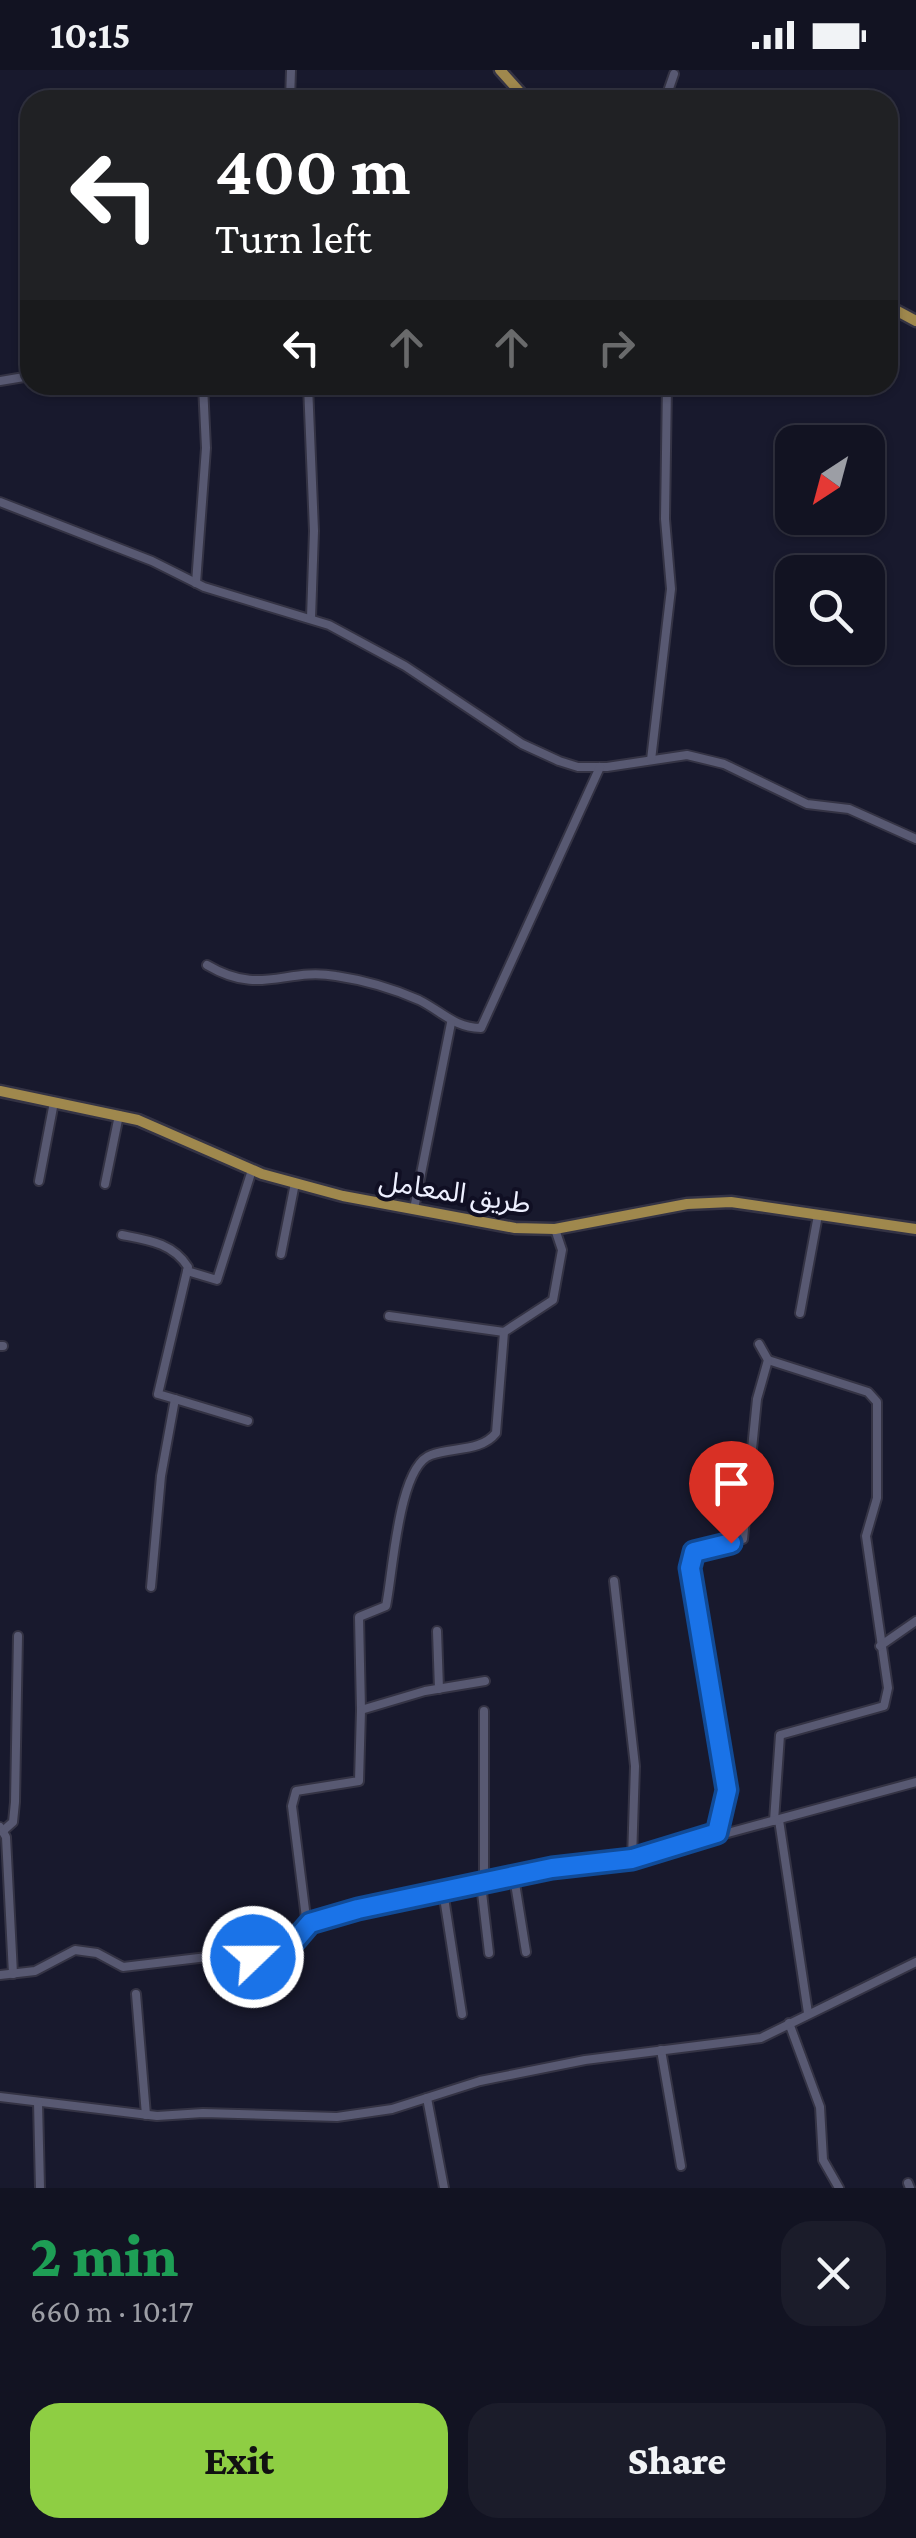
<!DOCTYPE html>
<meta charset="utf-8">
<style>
:root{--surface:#121322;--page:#1b1c2a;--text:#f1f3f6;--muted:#9c9ea5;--line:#313240;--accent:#8ece43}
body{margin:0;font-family:"Crimson Pro","Noto Sans Arabic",serif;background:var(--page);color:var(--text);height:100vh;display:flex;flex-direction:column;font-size:38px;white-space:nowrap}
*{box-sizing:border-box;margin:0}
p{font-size:32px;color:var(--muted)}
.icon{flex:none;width:55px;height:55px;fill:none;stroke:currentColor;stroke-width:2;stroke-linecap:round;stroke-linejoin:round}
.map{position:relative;height:2118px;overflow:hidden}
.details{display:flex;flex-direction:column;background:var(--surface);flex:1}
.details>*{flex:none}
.top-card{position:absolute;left:20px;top:20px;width:878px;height:305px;border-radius:30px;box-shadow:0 2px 8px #0004,0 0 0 2px var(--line);background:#202124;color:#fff;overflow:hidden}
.needle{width:65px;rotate:216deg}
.buttons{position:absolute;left:775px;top:355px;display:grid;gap:20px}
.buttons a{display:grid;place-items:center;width:110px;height:110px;border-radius:20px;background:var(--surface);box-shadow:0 2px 8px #0004,0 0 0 2px var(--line);font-size:50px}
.pin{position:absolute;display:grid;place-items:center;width:85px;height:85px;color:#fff;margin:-102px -42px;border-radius:50% 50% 50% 0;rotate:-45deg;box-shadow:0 0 10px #0007}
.pin .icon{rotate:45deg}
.me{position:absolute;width:110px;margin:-55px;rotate:68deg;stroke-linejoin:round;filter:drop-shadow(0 0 8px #0008)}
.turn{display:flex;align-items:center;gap:35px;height:210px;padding:0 30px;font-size:45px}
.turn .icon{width:130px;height:130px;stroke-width:2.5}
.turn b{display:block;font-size:70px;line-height:85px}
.lanes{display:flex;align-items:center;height:95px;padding:0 30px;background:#0003;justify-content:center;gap:50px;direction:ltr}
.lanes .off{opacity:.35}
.round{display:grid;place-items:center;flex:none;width:105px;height:105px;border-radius:30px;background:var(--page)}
.overview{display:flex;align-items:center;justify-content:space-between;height:170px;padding:0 30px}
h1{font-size:60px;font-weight:800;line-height:75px;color:#1e9e55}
.cta{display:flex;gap:20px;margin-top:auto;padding:20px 30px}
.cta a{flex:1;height:115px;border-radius:30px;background:var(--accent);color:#111;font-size:40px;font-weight:800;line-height:115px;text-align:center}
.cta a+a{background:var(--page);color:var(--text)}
.status{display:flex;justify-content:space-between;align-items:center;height:70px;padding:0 50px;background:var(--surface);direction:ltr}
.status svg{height:28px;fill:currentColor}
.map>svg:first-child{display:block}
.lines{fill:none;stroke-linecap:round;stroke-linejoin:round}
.minor-casing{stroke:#343344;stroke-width:12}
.major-casing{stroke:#343344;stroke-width:15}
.minor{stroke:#585972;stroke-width:8}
.major{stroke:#9f884d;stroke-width:10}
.route-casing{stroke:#114b97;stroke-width:25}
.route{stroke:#1a73e8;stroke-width:18}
.labels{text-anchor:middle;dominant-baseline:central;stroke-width:8;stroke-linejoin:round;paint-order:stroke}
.street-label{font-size:28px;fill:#eef0ff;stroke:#100f23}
</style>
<div class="status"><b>10:15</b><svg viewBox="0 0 49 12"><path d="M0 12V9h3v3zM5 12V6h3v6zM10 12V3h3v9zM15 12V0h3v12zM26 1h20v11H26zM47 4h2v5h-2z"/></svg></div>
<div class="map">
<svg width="916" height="2118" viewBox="0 0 916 2118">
<rect width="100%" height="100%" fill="#18192d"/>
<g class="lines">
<defs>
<g id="minor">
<path d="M290 30 291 0"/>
<path d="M665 30 674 4"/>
<path d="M0 311 30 306"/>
<path d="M308 315 314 461 311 548"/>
<path d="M0 432 152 491 204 517 329 555 405 596 522 674 559 691 578 697H607L687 685 724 694 807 734 849 739 916 769"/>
<path d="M196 513 206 378 203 315"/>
<path d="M651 690 671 519 665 449 667 315"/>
<path d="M207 895C261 927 285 897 336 906 363 910 394 919 419 930 443 942 453 957 481 958L600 697"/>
<path d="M39 1111 54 1032"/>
<path d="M105 1114 119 1045"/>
<path d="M414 1139 451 953"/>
<path d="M122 1165C148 1170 173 1173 188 1197L158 1324 175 1329 161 1406 151 1517"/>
<path d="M281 1184 295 1113"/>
<path d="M187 1201 217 1210 252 1100"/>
<path d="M800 1243 818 1145"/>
<path d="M389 1246 504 1262"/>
<path d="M0 1276H3"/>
<path d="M768 1290 868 1322 877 1332V1428L866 1466 888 1618 884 1636 780 1665 774 1751"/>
<path d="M175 1329 248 1351"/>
<path d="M614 1511 635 1696 632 1789"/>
<path d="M437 1561 439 1619"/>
<path d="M880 1576 916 1551"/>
<path d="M361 1640 359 1547 386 1536C393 1504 398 1396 431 1385 452 1377 481 1382 496 1363L504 1262 553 1230 562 1180 555 1159"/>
<path d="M484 1641V1814"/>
<path d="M779 1750 808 1943"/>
<path d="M0 1757 6 1767 13 1904"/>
<path d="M4 1760 13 1752 15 1732 18 1566"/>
<path d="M717 1763 727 1720 690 1498 694 1482 743 1469 757 1329 768 1290 759 1274"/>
<path d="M514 1807 526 1882"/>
<path d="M481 1814 489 1883"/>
<path d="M443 1821 462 1944"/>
<path d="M307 1856 292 1736 296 1721 359 1711 361 1640 425 1621 485 1611"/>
<path d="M0 1905 35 1901 75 1880 97 1883 123 1897 224 1885H277L293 1874 310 1853 358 1839 552 1798 632 1789 916 1712"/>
<path d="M136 1924 146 2045"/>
<path d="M789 1953 820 2037 823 2090 839 2118"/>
<path d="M661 1980 681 2096"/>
<path d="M0 2027 157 2046 203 2043 337 2047 392 2039 480 2011 585 1990 761 1968 916 1892"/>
<path d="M427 2028 444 2118"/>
<path d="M38 2032 40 2118"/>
<path d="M908 2113 910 2118"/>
</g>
<g id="major">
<path d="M500 0 527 30"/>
<path d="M888 236 916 251"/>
<path d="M0 1021 138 1050 262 1104 343 1126 515 1158 555 1159 687 1134 731 1132 916 1159"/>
</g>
</defs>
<use href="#minor" class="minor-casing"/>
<use href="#major" class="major-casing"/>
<use href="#minor" class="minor"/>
<use href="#major" class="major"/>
</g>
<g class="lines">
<defs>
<path id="route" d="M253 1887 286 1881 310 1853 358 1839 552 1798 632 1789 717 1763 727 1720 690 1498 694 1482 731 1473"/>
</defs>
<use href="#route" class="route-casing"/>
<use href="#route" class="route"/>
</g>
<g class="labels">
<g class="street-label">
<text transform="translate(455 1122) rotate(9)">طريق المعامل</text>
</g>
</g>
</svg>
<div class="buttons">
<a><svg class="needle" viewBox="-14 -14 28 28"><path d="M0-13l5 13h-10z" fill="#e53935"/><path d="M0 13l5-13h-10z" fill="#9c9ea5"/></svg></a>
<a><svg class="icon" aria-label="search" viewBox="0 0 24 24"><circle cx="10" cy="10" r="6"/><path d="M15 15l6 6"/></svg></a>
</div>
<div class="pin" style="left:731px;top:1473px;background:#d93025"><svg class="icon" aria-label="arrive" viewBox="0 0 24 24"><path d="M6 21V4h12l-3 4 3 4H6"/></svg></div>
<svg class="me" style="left:253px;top:1887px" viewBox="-20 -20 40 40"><circle r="17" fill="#1a73e8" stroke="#fff" stroke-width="3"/><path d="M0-11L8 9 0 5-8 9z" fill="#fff"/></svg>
<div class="top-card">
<div class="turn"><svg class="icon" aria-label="left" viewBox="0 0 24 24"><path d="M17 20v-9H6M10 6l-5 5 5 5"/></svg><div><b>400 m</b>Turn left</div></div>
<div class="lanes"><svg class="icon" aria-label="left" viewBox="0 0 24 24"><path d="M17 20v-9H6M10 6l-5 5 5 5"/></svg><svg class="icon off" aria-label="ahead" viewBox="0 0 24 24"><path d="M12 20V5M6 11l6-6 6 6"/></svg><svg class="icon off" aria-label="ahead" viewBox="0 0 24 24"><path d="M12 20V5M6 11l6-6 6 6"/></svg><svg class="icon off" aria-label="right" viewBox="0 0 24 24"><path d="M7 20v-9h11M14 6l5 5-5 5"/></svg></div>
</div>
</div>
<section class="details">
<div class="overview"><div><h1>2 min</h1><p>660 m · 10:17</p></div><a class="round"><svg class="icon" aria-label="close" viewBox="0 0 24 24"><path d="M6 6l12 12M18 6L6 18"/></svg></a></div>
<div class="cta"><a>Exit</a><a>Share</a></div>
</section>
